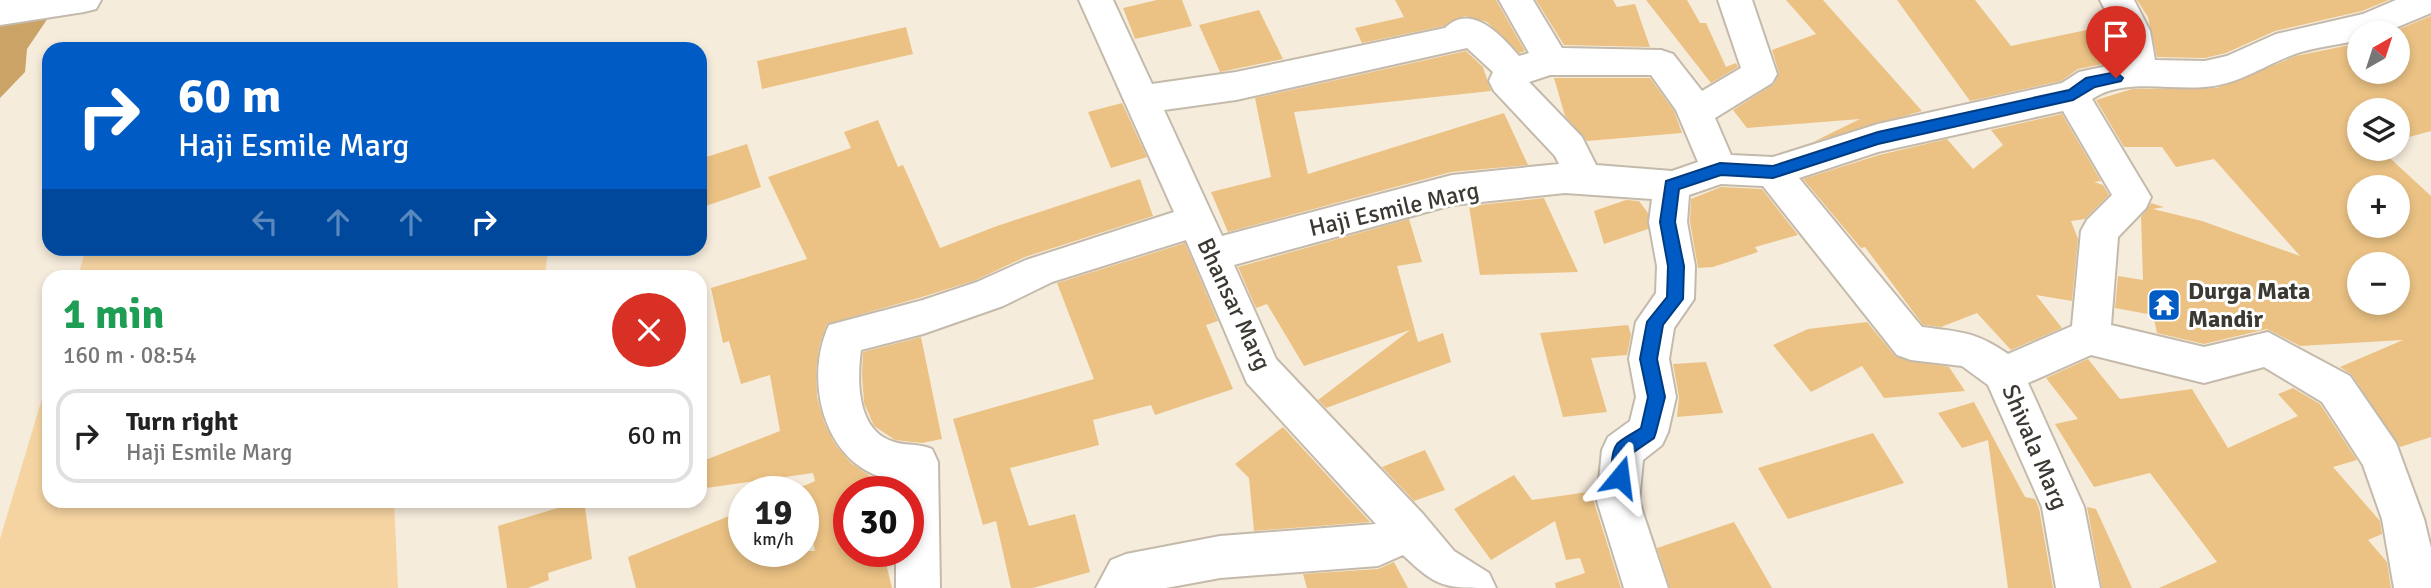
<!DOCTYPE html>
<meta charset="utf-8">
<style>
:root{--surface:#fff;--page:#f6f6f6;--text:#222;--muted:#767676;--line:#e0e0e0}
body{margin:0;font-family:Signika,sans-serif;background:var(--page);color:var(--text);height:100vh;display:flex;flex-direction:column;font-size:26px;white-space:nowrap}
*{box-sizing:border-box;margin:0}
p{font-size:23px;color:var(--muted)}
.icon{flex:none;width:38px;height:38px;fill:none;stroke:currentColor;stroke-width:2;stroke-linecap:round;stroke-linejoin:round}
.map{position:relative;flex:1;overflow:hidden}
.panel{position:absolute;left:42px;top:270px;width:665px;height:238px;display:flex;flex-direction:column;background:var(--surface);border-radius:21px;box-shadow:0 4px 10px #0003}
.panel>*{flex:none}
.guide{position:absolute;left:42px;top:42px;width:665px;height:214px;border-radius:21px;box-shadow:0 4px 10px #0003;background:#015bc4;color:#fff;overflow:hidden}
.needle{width:46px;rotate:39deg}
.fabs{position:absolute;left:2347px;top:21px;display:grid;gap:14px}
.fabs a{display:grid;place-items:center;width:63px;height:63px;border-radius:50%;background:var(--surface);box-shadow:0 4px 10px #0003;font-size:35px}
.speed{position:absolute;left:728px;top:476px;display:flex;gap:14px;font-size:35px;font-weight:700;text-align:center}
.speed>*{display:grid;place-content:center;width:91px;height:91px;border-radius:50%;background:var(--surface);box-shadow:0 4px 10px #0003;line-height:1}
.speed small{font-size:18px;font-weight:400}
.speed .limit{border:10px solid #d22;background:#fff;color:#111}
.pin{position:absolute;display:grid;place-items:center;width:60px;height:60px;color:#fff;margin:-72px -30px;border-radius:50% 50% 50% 0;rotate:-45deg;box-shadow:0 0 7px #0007}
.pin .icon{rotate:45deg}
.me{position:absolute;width:77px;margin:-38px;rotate:16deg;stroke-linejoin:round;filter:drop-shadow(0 0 5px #0008)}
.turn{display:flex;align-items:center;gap:24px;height:147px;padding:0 21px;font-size:32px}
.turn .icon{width:91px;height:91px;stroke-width:2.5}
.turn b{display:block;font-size:49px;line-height:60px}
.lanes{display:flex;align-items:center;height:66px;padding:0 21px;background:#0003;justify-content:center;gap:35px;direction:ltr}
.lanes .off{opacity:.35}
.round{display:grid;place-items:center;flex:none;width:74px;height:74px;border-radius:37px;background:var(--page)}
.overview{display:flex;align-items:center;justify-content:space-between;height:119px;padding:0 21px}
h1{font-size:42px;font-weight:700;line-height:52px;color:#1e9e55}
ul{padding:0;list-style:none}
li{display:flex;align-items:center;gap:21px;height:94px;margin:0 14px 10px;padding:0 7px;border:4px solid var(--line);border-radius:21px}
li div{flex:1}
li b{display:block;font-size:26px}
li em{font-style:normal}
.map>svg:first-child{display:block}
.green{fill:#f6d4a2}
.forest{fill:#cba366}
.building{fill:#ebc284;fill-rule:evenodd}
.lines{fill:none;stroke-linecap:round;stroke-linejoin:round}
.minor-casing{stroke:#c4baab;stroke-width:4}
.minor{fill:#fff;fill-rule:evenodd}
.route{fill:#015bc4;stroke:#013b7f;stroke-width:2}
.labels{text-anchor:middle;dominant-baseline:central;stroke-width:6;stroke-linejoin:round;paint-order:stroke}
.street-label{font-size:24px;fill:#3c3832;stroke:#fff}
.poi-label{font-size:24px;font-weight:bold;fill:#3c3832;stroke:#fff;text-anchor:start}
</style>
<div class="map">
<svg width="2431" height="588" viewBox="0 0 2431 588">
<rect width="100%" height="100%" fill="#f6ecdc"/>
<g class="green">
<path d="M86 249V248L548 249 545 276H78Z"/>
<path d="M49 375V500L394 501 398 588H0V539Z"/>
</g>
<path class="forest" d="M48 18 27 49 25 72 0 98V24Z"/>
<g class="building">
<path d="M1157 0H1182L1192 26 1135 39 1123 8Z"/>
<path d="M1395 0H1496L1525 51 1519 53 1487 22 1465 16 1444 26 1362 43 1355 28 1404 17Z"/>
<path d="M1536 0H1613L1617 7 1635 4 1650 47 1564 45Z"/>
<path d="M1646 0H1687L1700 23H1706L1726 67 1736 63 1738 67 1711 83Z"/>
<path d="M1786 0H1823L1922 111 1813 142 1860 119 1747 128 1733 110 1774 84 1779 73 1772 50 1816 34Z"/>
<path d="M1897 0H1975L2011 46 2110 25 2118 61 2078 69 2061 81 1970 101Z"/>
<path d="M2137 0H2389L2362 11 2275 31 2226 53 2205 58 2157 57 2148 17Z"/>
<path d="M1259 10 1283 59 1220 72 1199 25Z"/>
<path d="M2431 16V131L2398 140V110H2359V149H2380L2431 196V437L2400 447 2352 375 2340 367 2403 340 2300 346 2267 329 2204 344 2157 333 2153 315 2115 308 2118 276 2143 280 2141 217 2151 203 2164 207 2153 209 2202 221 2300 256 2214 159 2176 167 2162 147H2124L2096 100 2132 89 2217 88 2296 56 2359 43V72H2398V33H2389ZM2359 187H2398V226H2359ZM2359 264H2398V303H2359Z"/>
<path d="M906 27 913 54 762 89 757 61Z"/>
<path d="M1466 51 1483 67 1491 91 1294 112 1308 174 1504 113 1528 165 1451 172 1228 232 1211 192 1271 177 1255 98Z"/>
<path d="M1554 78H1650L1674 111 1682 133 1587 141 1565 116Z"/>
<path d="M1122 103 1147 157 1111 168 1088 112Z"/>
<path d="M2062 114 2101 181 2094 182 2103 185 2109 195 2085 219 2071 221 2078 239 2072 301 2036 295 2062 328 2011 350 1977 313 1941 327 1923 325 1865 247 1861 248 1803 179 1879 155 1947 139 1973 169 2003 145 1991 130Z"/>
<path d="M878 120 898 167 903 165 940 248 997 226 1140 179 1153 216 1025 257 976 280 922 297 827 324 819 347 816 372 817 397 824 422 835 444 851 463 870 476 893 482V492H849V551H883L892 588H636L628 557 744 510V551H815L801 487 815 481 813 473 706 488 700 462 780 431 770 375 741 384 729 341 723 343 711 288 807 259 768 177 851 148 844 132Z"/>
<path d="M747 144 761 187 700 208V159Z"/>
<path d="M1721 187 1762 189 1798 235 1755 247 1758 252 1713 267 1698 268 1690 222 1691 199Z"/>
<path d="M1544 198 1578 272 1480 275 1469 206Z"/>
<path d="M1626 200 1639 201 1648 213V229L1604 244 1594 211Z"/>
<path d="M1409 219 1422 262 1397 266 1418 342 1443 333 1451 362 1326 408 1318 400 1410 330 1304 366 1267 304 1256 308 1238 267Z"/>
<path d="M1185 243 1218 321 1206 325 1233 389 1155 415 1151 405 1093 420 1099 445 1010 468 1029 526 1075 514 1090 572 1033 588H1011L996 521 983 525 953 419 1094 379 1057 283Z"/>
<path d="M1867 322 1896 357 1949 367 1965 391 1884 398 1862 366 1811 392 1773 345 1808 329Z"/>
<path d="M1628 325 1631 335 1627 355 1591 358 1607 412 1563 417 1540 333Z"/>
<path d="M921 337 942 439 922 443 895 440 874 426 864 403 862 375 863 352Z"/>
<path d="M2088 359 2120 399 2192 389 2228 448 2298 416 2278 394 2293 388 2320 404 2357 460 2333 467 2380 521 2382 534 2368 540 2387 562 2391 588H2159L2217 562 2150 473 2094 487 2055 424 2078 419 2046 378Z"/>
<path d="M1706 362 1723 413 1677 417 1679 397 1673 364Z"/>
<path d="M1974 402 2025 497 2035 499 2039 508 2053 588H2008L1988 440 1962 448 1938 413Z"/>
<path d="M1283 427 1370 522 1254 531 1249 478 1235 464Z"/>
<path d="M1873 433 1904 483 1788 519 1758 468Z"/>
<path d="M1425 450 1445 490 1414 501 1382 467Z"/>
<path d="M1514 475 1532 500 1595 491 1594 502 1621 588H1556L1555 583 1585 573 1580 558 1566 560 1555 521 1491 560 1454 509Z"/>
<path d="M584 500 592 559 548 573 549 580 528 588H507L498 526Z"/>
<path d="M2087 507 2096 509 2132 588H2102Z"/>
<path d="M1734 522 1772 588H1670L1657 548Z"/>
<path d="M1394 562 1408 588H1307L1303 574 1378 569Z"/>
</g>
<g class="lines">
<defs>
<g id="minor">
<path d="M0 0H101L96 9 84 12 0 25Z"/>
<path d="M1079 0H1113L1152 84 1236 72 1445 28C1471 2 1501 35 1519 56L1529 53 1499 0H1533L1562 48 1661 50 1673 54 1702 91 1741 68 1718 0H1752L1777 74 1772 83 1715 118 1731 155 1773 157 1878 124 2062 83 2079 72 2121 63 2116 31 2100 0H2134L2150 31 2155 60 2205 61 2227 56 2276 34 2363 14 2396 0H2431V13L2383 33H2359V40C2338 45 2315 47 2295 54 2264 65 2238 85 2204 87 2169 90 2123 78 2092 99L2151 197 2146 208 2118 237 2111 325 2204 347 2268 332 2350 376 2396 443 2424 519 2431 548V588H2394L2382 519 2363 465 2322 402 2264 367 2204 383 2091 355 2028 383 2084 507 2100 588H2056L2042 507 1988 385 1962 366 1911 360 1897 355 1763 186 1721 184 1689 195 1687 222 1695 266 1694 299 1674 328 1669 359 1676 397 1668 432 1662 445 1643 460 1639 501 1668 588H1624L1597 501 1602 450 1608 437 1630 421 1636 397 1629 359 1636 322 1656 293 1657 266 1649 222 1652 199 1565 193 1452 205 1234 265 1276 359 1423 514 1454 551 1489 573 1496 588C1443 588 1438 588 1403 555L1378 566 1220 578 1166 588H1096L1111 560 1126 554 1220 536 1376 524 1247 383 1186 240 1052 282 1003 306 923 334 861 350C857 380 856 431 894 442 906 446 918 443 932 449L938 462 940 588H896V551H908V492H896V480C826 472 802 382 829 325L923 300 977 282 1026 260 1174 212ZM1467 48 1493 72 1489 81 1494 91 1555 156 1559 164 1452 175 1222 236 1164 110 1236 100ZM1550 75H1651L1676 110 1698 162 1672 171 1596 165 1582 137 1529 82ZM2063 111 2112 195 2087 220 2081 231 2072 326 2008 354C1975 331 1960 332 1922 327L1799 178 1878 152Z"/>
</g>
</defs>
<use href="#minor" class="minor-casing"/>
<use href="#minor" class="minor"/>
</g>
<path class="route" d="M2116 72 2123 78 2121 81 2095 87 2073 100 1878 144 1773 178 1721 175 1679 189 1675 222 1684 266 1683 299 1663 325 1657 359 1665 397 1656 432 1654 438 1631 454 1626 483H1614C1610 475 1611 452 1617 444 1623 438 1634 433 1641 428L1648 397 1640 359 1647 322 1667 297 1668 266 1660 222 1666 181 1720 163 1773 166 1878 132 2069 90 2086 78Z"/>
<defs>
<symbol id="temple-square" viewBox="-11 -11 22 22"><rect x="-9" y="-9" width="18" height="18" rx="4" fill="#015bc4" stroke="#fff"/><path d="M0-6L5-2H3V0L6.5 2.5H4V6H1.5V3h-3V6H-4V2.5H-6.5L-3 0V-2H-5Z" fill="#fff"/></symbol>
</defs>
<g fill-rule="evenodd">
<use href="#temple-square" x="2145" y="286" width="38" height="38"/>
</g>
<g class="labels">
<g class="street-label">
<text transform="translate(1394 209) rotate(-13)">Haji Esmile Marg</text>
<text transform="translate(1234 304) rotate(65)">Bhansar Marg</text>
<text transform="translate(2035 447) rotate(67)">Shivala Marg</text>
</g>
<g class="poi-label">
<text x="2188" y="291">Durga Mata<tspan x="2188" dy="28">Mandir</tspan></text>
</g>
</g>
</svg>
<div class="fabs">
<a><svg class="needle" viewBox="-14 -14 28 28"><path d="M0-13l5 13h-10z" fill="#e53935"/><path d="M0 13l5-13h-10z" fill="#767676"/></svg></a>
<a><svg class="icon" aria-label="layers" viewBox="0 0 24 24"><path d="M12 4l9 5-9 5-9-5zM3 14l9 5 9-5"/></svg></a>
<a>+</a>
<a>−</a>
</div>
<div class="speed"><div>19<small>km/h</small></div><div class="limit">30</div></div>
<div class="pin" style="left:2116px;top:78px;background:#d93025"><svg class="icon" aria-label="arrive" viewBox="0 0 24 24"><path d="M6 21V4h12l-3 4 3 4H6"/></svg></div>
<svg class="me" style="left:1620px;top:477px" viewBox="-20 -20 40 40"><path d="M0-17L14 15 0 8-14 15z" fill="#015bc4" stroke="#fff" stroke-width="4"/></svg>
<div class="guide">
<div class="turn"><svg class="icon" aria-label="right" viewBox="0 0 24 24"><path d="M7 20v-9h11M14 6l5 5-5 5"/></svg><div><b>60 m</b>Haji Esmile Marg</div></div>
<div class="lanes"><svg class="icon off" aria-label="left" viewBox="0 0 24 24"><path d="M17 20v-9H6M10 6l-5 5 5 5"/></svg><svg class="icon off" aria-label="ahead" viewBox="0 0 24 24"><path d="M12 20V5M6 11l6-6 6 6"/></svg><svg class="icon off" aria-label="ahead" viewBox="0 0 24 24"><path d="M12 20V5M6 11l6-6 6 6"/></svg><svg class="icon" aria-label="right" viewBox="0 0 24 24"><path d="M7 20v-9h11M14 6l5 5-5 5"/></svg></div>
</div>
<section class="panel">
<div class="overview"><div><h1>1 min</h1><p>160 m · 08:54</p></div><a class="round" style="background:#d93025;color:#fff"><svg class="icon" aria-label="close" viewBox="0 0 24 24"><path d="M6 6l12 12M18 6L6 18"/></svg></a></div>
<ul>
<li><svg class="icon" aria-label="right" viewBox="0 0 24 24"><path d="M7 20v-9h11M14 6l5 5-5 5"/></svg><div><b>Turn right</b><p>Haji Esmile Marg</p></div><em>60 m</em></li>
</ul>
</section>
</div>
